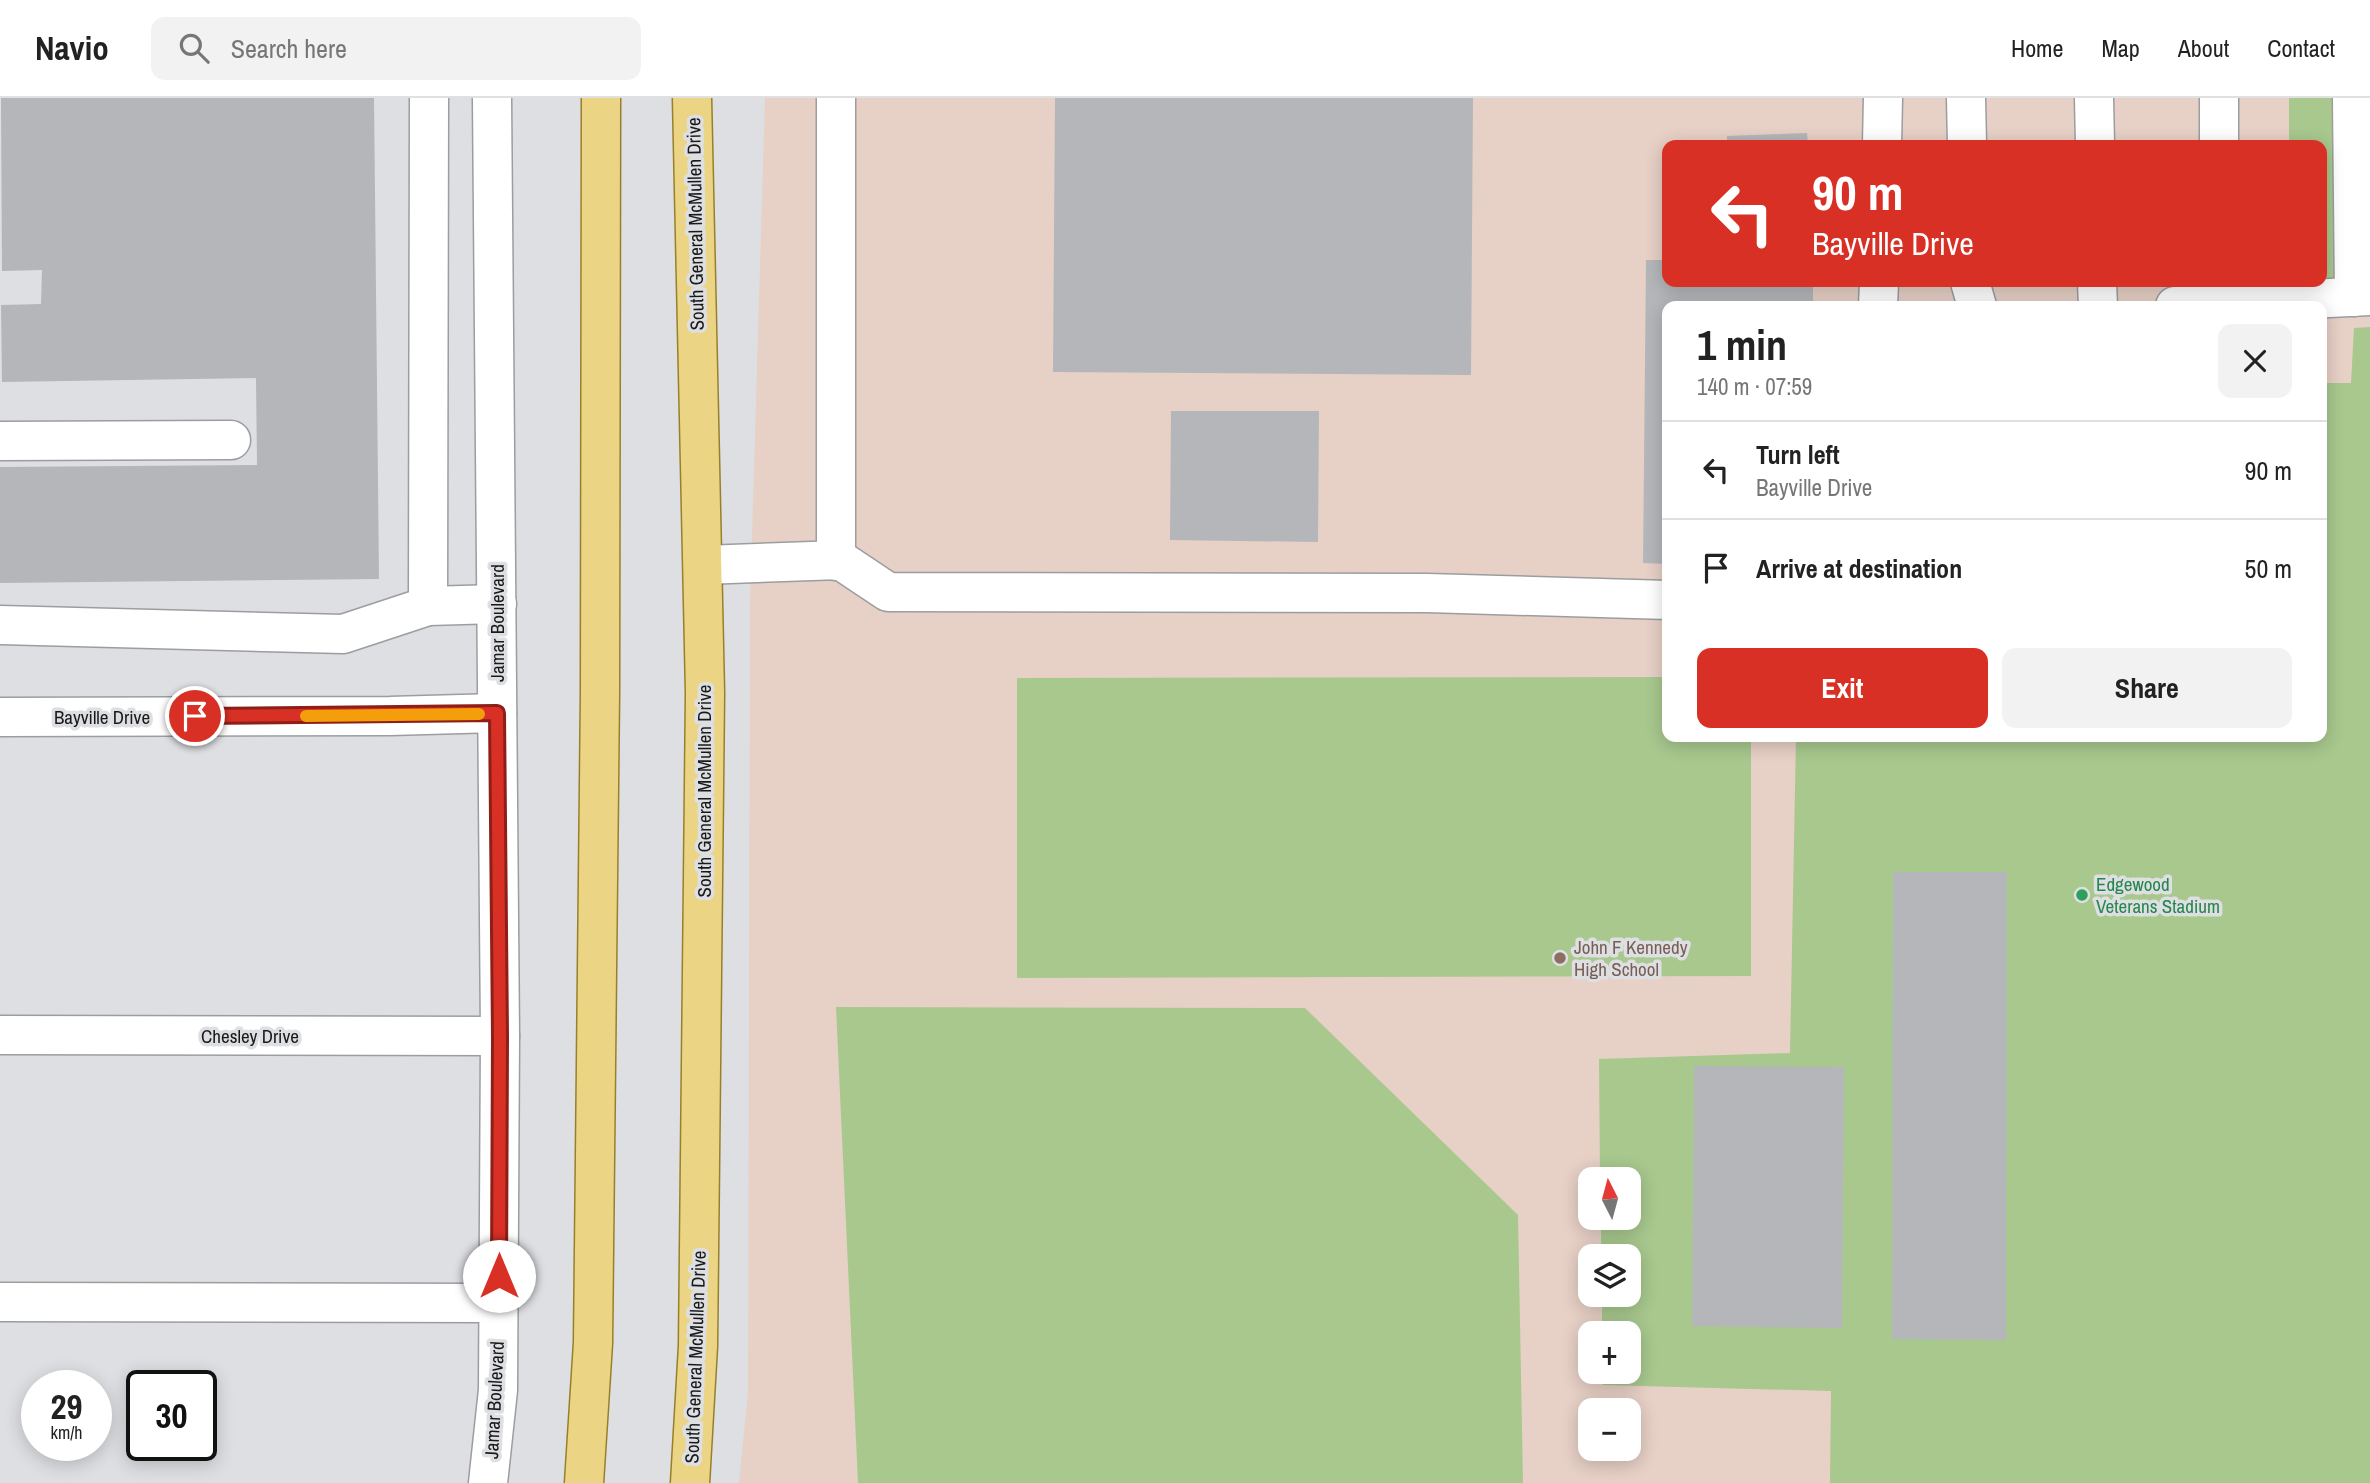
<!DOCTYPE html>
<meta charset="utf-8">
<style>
:root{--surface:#fff;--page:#f2f2f2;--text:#222;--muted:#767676;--line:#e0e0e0;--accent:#d93025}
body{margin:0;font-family:"Archivo Narrow",sans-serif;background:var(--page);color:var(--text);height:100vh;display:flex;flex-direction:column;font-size:26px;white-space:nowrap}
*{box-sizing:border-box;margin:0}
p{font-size:23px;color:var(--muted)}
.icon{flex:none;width:38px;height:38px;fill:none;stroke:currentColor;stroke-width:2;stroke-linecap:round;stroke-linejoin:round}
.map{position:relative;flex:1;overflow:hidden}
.drawer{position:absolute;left:1662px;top:203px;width:665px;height:441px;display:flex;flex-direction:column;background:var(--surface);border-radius:14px;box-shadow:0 4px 18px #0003}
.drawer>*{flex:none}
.top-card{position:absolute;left:1662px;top:42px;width:665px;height:147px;border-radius:14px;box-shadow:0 4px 18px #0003;background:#d93025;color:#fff;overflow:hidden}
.needle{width:46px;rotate:354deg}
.tools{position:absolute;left:1578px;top:1069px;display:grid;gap:14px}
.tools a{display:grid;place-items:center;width:63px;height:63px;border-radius:14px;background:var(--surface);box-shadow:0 4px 18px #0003;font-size:35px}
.speed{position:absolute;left:21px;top:1272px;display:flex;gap:14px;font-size:35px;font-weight:700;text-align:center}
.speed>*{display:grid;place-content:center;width:91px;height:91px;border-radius:50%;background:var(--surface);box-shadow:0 4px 18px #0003;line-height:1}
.speed small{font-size:18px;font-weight:400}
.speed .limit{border:4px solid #111;border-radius:10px;background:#fff;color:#111}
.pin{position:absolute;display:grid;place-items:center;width:60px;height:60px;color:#fff;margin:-30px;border:4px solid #fff;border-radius:50%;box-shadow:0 2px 7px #0007}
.me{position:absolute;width:77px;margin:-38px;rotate:0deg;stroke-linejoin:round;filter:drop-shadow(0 0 5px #0008)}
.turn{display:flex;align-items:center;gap:24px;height:147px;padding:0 35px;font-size:32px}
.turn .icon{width:91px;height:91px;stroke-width:2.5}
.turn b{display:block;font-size:49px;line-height:60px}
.round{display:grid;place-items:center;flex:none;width:74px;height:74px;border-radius:14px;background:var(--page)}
.summary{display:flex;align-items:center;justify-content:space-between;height:119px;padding:0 35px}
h1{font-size:42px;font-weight:800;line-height:52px}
.button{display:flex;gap:14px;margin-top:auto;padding:14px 35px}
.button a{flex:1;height:80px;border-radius:14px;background:var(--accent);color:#fff;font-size:28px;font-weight:800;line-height:80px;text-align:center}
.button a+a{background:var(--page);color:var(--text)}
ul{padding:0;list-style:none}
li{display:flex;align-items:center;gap:21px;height:98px;padding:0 35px;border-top:2px solid var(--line)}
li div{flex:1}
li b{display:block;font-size:26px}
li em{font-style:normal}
header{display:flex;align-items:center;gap:42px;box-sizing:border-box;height:98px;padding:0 35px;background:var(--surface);border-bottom:2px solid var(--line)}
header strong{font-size:33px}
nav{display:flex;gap:38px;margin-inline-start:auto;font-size:24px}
.search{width:490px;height:63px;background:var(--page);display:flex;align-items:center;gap:18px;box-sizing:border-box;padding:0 24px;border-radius:14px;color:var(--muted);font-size:26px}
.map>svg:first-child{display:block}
.education{fill:#e7d0c6;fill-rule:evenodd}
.green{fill:#a8c88e}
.building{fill:#b4b6b9}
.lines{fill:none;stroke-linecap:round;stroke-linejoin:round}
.minor-casing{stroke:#9c9da0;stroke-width:41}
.major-casing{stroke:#98802a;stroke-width:41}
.minor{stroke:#fff;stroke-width:38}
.major{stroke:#ebd484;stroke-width:38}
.route-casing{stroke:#8d1f18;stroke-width:18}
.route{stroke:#d93025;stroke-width:12}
.slow{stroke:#f59e0b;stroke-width:12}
.leisure-dot{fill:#2e9e5b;stroke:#dddfe2;stroke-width:2.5}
.education-dot{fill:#8d6e63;stroke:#dddfe2;stroke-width:2.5}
.labels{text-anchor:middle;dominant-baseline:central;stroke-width:7;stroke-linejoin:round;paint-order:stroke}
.street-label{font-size:19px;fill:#19191a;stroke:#dddfe2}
.leisure-label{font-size:19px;fill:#27864d;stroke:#dddfe2;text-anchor:start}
.education-label{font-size:19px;fill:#785e54;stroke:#dddfe2;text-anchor:start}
</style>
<header>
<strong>Navio</strong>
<div class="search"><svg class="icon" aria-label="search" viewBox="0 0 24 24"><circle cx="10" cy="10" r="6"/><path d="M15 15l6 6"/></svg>Search here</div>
<nav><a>Home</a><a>Map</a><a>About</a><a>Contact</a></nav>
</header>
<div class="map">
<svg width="2370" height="1385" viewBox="0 0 2370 1385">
<rect width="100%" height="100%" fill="#dddfe2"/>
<path class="education" d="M765 0H2370V1385H739L748 1295 750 507ZM1668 47H2322V184H1668ZM1668 208H2322V639H1668ZM1591 1082H1629V1120H1591ZM1591 1158H1629V1197H1591ZM1591 1236H1629V1274H1591ZM1591 1312H1629V1351H1591Z"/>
<g class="green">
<path d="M2289 0H2370V208L2322 184V47H2289Z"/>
<path d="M2370 229V1385H1830L1831 1293 1603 1287V1274H1629V1236L1602 1235V1197H1629V1158H1601V1120H1629V1082L1600 1081 1599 961 1790 955 1796 639H2322V285H2351L2354 230Z"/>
<path d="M1668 579V639H1751V878L1017 880V580Z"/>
<path d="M836 909 1305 910 1518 1117 1523 1385H858Z"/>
</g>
<g class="building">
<path d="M1 0H374L379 481 0 485V369L257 367 256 280 2 284 1 207 41 206 42 172 2 173Z"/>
<path d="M1055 0H1473L1471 277 1053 274Z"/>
<path d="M1807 35 1808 47H1727V38Z"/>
<path d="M1646 162H1668V184H1813V208H1668V466L1643 465Z"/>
<path d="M1171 313H1319L1318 444 1170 442Z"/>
<path d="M1893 774H2007L2006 1242 1892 1241Z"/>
<path d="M1694 968 1844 969 1842 1230 1692 1228Z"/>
</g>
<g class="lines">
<defs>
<g id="minor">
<path d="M1966 0 1967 47"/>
<path d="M2094 0 2095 47"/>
<path d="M2352 0 2354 199"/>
<path d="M1882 47 1883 0"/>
<path d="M2219 47V0"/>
<path d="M1970 184 1977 208"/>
<path d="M2097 184 2098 208"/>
<path d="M1878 208 1879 184"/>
<path d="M2175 208 2370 198"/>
<path d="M0 343 231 342"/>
<path d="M836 463V0"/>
<path d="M703 467 840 462 888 494 1427 495 1668 502"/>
<path d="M428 508 497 506"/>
<path d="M0 527 343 536 428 508 429 0"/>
<path d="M0 619 390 618 497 615"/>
<path d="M0 937 500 938"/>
<path d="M0 1204 498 1205"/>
<path d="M488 1385 498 1292 500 938 492 0"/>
</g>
<g id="major">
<path d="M584 1385 593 1245 600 594 601 0"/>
<path d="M690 1385 698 1248 705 595 692 0"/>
</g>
</defs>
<use href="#minor" class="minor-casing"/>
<use href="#major" class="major-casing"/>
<use href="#minor" class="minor"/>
<use href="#major" class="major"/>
</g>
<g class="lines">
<defs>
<path id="route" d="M195 618 497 615 500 939 499 1178"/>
</defs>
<use href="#route" class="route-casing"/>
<use href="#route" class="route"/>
<path class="slow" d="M306 618 479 616"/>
</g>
<circle class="leisure-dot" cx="2082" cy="797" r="7"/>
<circle class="education-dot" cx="1560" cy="860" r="7"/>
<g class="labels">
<g class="street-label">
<text transform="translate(695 126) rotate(-91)">South General McMullen Drive</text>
<text transform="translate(497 525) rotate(-90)">Jamar Boulevard</text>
<text x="102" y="619">Bayville Drive</text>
<text transform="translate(704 693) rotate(-90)">South General McMullen Drive</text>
<text x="250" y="938">Chesley Drive</text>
<text transform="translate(695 1259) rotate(-88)">South General McMullen Drive</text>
<text transform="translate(494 1302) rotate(-87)">Jamar Boulevard</text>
</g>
<g class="leisure-label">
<text x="2096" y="786">Edgewood<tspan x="2096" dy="22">Veterans Stadium</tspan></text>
</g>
<g class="education-label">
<text x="1574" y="849">John F Kennedy<tspan x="1574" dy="22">High School</tspan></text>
</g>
</g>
</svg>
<div class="tools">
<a><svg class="needle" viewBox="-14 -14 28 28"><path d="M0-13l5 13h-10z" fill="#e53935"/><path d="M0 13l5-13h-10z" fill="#767676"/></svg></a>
<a><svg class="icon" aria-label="layers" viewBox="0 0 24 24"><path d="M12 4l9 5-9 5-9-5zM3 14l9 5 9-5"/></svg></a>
<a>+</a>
<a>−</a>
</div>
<div class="speed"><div>29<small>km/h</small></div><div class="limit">30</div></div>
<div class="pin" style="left:195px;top:618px;background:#d93025"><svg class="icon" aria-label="arrive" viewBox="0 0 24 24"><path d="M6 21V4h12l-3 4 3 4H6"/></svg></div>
<svg class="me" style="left:499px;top:1178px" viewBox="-20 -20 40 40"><circle r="19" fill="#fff"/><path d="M0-13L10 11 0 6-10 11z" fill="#d93025"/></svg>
<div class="top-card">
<div class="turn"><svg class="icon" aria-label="left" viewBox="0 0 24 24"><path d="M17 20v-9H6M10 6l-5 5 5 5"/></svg><div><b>90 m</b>Bayville Drive</div></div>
</div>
<section class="drawer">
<div class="summary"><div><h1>1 min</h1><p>140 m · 07:59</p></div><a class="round"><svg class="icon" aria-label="close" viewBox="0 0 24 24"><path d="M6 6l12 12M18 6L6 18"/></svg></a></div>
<ul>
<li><svg class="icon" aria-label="left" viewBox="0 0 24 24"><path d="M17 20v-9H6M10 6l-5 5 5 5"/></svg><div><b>Turn left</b><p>Bayville Drive</p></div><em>90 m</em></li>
<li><svg class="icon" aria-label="arrive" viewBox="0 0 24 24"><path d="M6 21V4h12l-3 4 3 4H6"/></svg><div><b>Arrive at destination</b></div><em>50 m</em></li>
</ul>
<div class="button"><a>Exit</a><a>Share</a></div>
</section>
</div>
